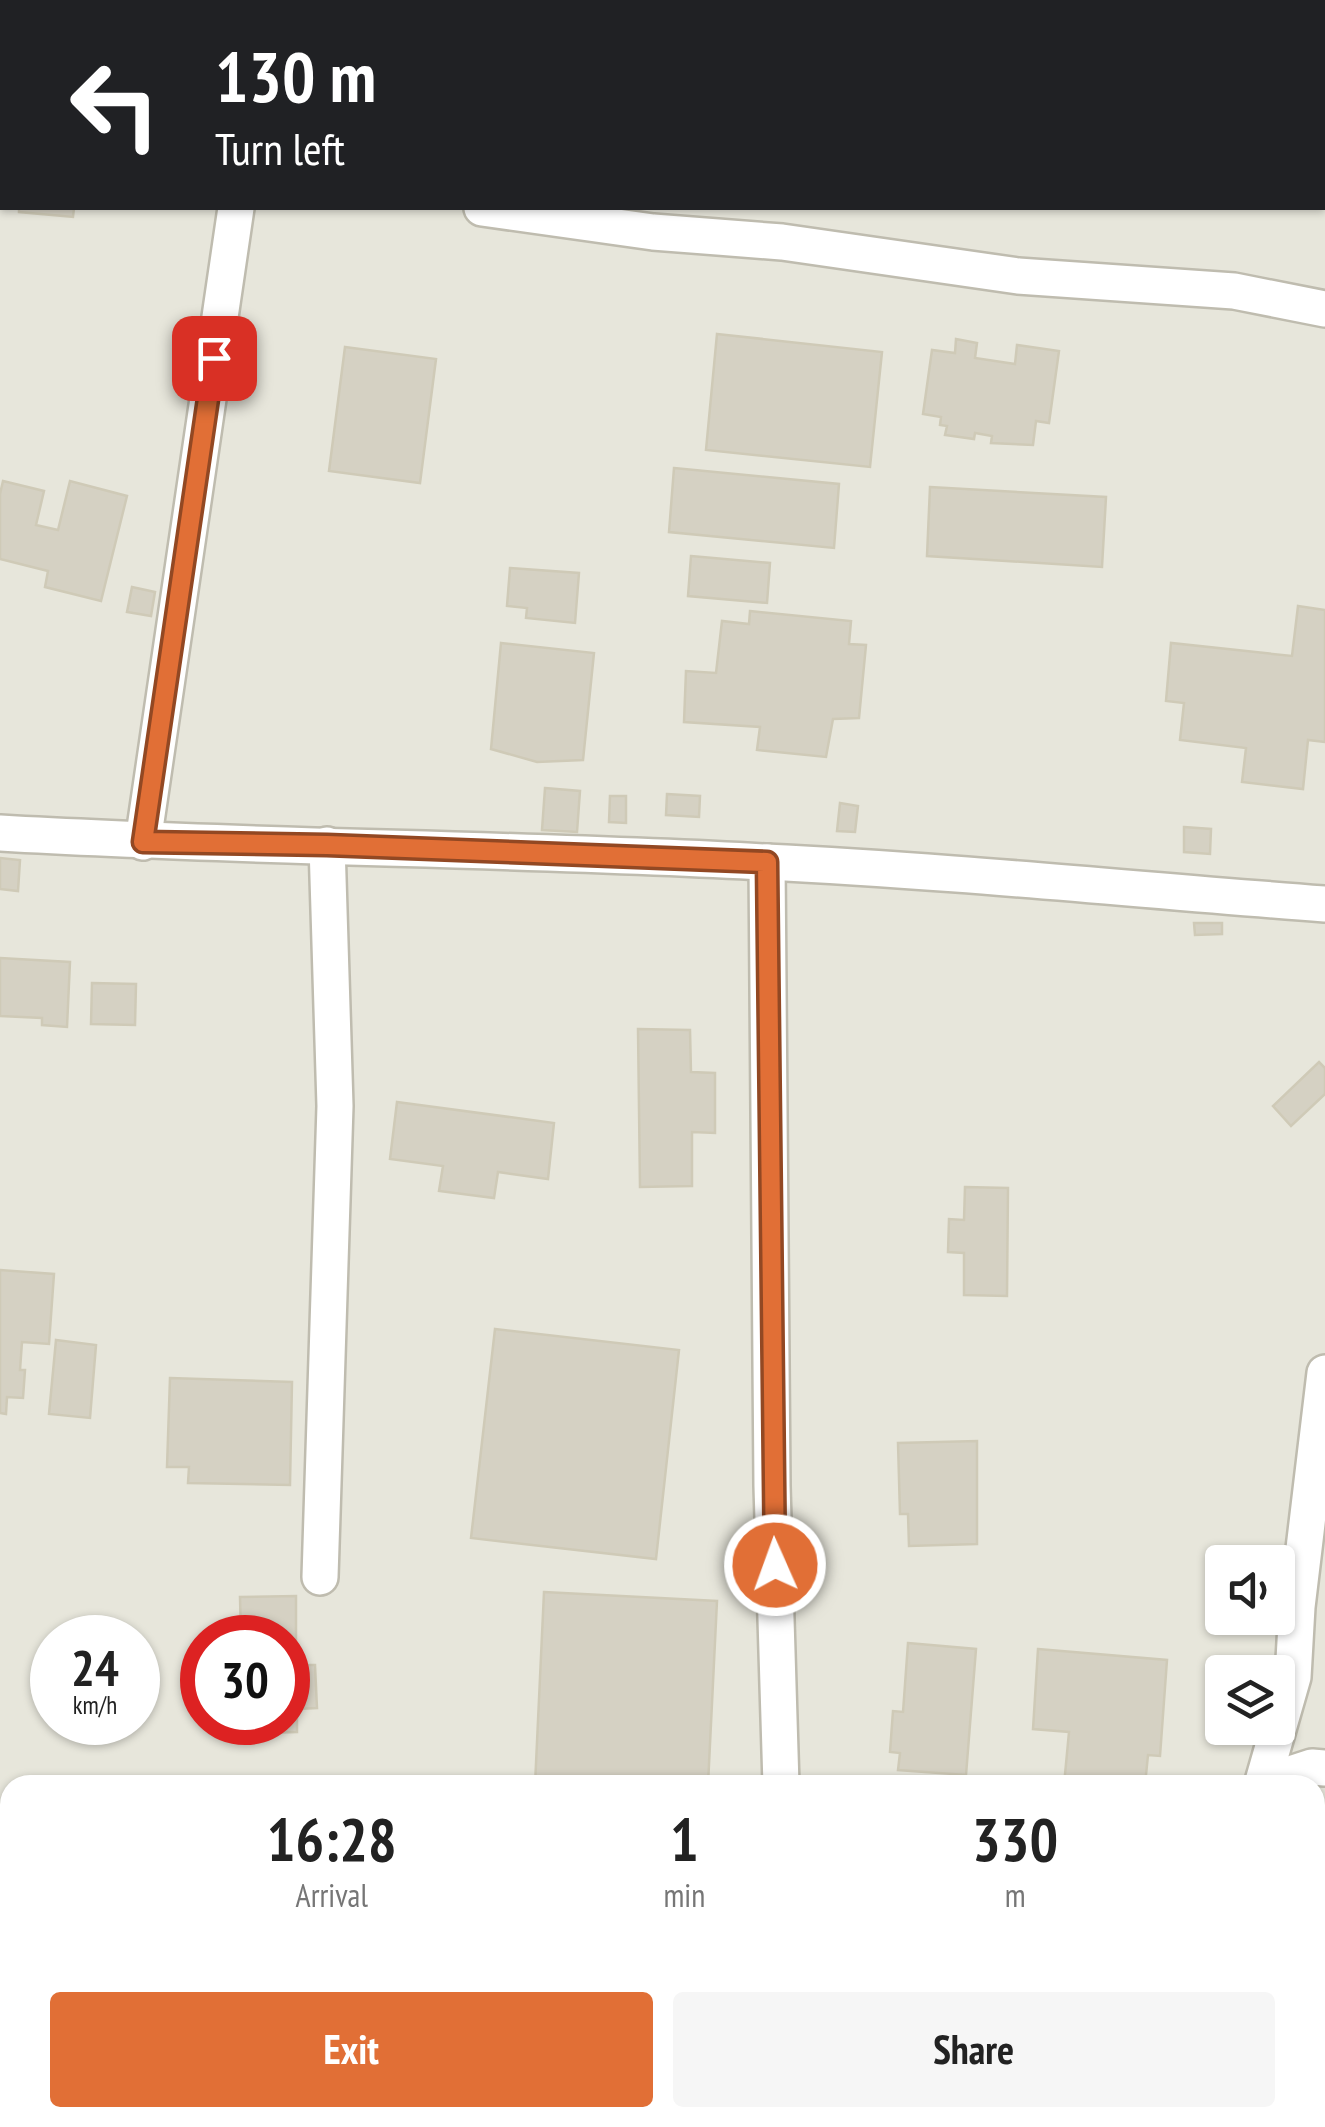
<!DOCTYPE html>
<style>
:root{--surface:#fff;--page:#f6f6f6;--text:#222;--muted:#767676;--accent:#e16f36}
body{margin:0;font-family:"PT Sans Narrow",sans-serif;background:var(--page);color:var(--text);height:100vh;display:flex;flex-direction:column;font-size:38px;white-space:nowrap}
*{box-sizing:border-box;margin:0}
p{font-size:32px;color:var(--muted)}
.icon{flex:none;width:55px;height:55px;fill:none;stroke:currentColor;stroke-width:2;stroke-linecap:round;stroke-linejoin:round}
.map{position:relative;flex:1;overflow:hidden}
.side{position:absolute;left:0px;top:1775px;width:1325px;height:352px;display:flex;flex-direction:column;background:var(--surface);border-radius:30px 30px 0 0;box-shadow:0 2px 8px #0004}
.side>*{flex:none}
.banner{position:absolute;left:0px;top:0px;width:1325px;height:210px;box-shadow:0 2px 8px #0004;background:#202124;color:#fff;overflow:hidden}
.controls{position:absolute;left:1205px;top:1545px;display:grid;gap:20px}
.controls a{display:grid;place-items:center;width:90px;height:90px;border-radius:10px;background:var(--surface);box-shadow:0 2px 8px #0004;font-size:50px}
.speed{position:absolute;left:30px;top:1615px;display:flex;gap:20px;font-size:50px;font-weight:700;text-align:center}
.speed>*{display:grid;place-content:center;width:130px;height:130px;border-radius:50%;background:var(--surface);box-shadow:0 2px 8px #0004;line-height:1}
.speed small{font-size:25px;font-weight:400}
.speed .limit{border:15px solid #d22;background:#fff;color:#111}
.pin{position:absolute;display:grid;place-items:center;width:85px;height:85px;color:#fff;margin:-42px;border-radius:20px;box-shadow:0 5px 15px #0006}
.me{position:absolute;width:110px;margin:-55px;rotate:358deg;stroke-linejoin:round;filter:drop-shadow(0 0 8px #0008)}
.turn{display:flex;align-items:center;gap:35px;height:210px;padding:0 50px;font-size:45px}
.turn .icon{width:130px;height:130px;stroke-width:2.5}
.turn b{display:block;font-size:70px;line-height:85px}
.eta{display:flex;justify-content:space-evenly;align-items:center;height:170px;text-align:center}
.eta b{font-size:60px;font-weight:600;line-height:70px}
.primary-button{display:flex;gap:20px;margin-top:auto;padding:20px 50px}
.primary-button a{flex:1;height:115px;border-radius:10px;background:var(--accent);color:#fff;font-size:40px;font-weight:600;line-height:115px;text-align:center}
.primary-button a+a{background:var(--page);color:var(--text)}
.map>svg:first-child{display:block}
.residential{fill:#e7e6db;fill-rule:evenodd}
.building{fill:#d5d1c3;stroke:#cfcab7;stroke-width:2.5}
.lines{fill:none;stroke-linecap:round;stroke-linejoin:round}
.minor-casing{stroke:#bfbcaf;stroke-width:40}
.path{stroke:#bfbaa2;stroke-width:6;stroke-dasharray:5 5;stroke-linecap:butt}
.minor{stroke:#fff;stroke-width:35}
.route-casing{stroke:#924823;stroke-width:25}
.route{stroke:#e16f36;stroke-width:18}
</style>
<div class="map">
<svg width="1325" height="2127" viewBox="0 0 1325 2127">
<rect width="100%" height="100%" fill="#f4f3ec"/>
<path class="residential" d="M0 0H1325V2127H0ZM2 2H1322V208H2ZM1222 1562H1278V1618H1222ZM52 1638H138V1722H52ZM202 1638H288V1722H202ZM1222 1672H1278V1728H1222ZM10 1785H1315V2118H10Z"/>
<g class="building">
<path d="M19 208H74L73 217 19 212Z"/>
<path d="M717 334 882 352 870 467 706 450Z"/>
<path d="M956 339 977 343 975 358 1015 364 1017 345 1059 351 1049 423 1036 421 1033 445 991 443 992 436 975 433 974 439 945 435 947 426 940 425 941 417 923 414 932 350 955 353Z"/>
<path d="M345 347 436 359 420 483 329 471Z"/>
<path d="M674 468 839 484 834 548 669 532Z"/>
<path d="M3 481 44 491 36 525 58 530 70 481 127 496 101 601 45 587 48 571 0 559V494Z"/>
<path d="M930 487 1106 497 1102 567 927 556Z"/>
<path d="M691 556 770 563 767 603 688 596Z"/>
<path d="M510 568 579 573 575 623 526 618 527 608 507 606Z"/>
<path d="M132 587 155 592 151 616 127 612Z"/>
<path d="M1298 606 1325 610V742L1308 740 1303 789 1242 782 1246 748 1180 740 1184 703 1166 701 1171 643 1292 656Z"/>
<path d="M750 611 851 621 849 644 866 645 859 718 833 719 826 757 757 750 760 727 684 722 686 671 716 673 722 621 749 624Z"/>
<path d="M501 643 594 653 583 760 537 762 491 749Z"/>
<path d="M545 788 580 791 577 832 542 830Z"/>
<path d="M667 794 700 796 699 817 666 815Z"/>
<path d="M610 796H626V823L609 822Z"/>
<path d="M840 803 858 806 855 832 837 831Z"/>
<path d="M1184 827 1211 829 1210 854 1184 852Z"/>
<path d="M0 858 20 860 18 891 0 889Z"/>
<path d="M1194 923H1222V934L1195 935Z"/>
<path d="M0 958 70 962 67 1027 42 1025V1018L0 1016Z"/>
<path d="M92 983 136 984 135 1025 91 1024Z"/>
<path d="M638 1029 690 1030 691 1072 715 1073V1133L692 1132V1186L640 1187Z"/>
<path d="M1319 1062 1325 1068V1094L1291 1126 1273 1106Z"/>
<path d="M397 1102 554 1123 548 1179 498 1172 494 1198 439 1191 443 1166 390 1159Z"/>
<path d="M965 1187 1008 1188 1007 1296 964 1295V1253L948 1252 949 1219 964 1220Z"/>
<path d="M0 1270 54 1274 49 1344 22 1342 20 1370H25L23 1398 7 1397 6 1414 0 1413Z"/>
<path d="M495 1329 679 1350 656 1559 471 1538Z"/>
<path d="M56 1340 96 1345 90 1418 49 1414Z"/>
<path d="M170 1378 292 1382 290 1485 188 1483 189 1467H167Z"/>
<path d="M977 1441V1544L909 1546 908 1514H900L898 1443Z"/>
<path d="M544 1592 717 1601 708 1785H535Z"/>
<path d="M296 1596V1665H315L317 1708 297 1709V1732L226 1734V1722H288V1638H241L240 1597Z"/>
<path d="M908 1643 976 1649 966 1775 898 1770 900 1753 890 1752 893 1711 903 1712Z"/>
<path d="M1038 1649 1167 1660 1160 1756 1148 1755 1145 1785H1064L1069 1732 1033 1729Z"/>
<rect x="1315" y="2029" width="10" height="61"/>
<path d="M525 2118H631L629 2127H524Z"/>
<path d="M683 2118 714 2124 713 2127H681Z"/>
<path d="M1029 2118H1093L1092 2127H1029Z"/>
<path d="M1109 2118 1178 2120V2127H1108Z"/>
</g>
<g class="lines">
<defs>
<g id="minor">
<path d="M406 2 407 0"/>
<path d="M0 101 2 102"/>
<path d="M482 208 653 232 782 242 1018 276 1234 291 1325 309"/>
<path d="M0 833C255 848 510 848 765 862 952 871 1139 890 1325 904"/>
<path d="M143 842 236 208"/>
<path d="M767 862 772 1486 781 1785"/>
<path d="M320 1577 335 1106 327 845"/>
<path d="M1263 1783 1312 1767 1325 1768"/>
<path d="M1262 1785 1293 1677 1297 1607 1325 1373"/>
<path d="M730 2127 732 2118"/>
<path d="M1211 2127 1212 2118"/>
</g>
</defs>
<use href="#minor" class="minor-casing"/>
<path class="path" d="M821 2V0"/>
<use href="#minor" class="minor"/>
</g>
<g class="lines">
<defs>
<path id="route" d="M214 358 143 842 327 845 767 862 775 1565"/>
</defs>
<use href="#route" class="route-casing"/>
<use href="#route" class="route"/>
</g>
</svg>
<div class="controls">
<a><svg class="icon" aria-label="sound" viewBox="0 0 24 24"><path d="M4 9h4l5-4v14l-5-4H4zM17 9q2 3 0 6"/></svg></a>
<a><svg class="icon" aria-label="layers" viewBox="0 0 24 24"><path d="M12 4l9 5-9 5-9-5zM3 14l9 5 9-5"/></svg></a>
</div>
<div class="speed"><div>24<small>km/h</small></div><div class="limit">30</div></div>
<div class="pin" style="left:214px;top:358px;background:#d93025"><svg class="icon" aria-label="arrive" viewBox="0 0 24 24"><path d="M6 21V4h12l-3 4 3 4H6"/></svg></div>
<svg class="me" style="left:775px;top:1565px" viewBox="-20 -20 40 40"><circle r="17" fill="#e16f36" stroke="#fff" stroke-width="3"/><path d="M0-11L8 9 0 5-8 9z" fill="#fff"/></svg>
<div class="banner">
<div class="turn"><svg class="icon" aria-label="left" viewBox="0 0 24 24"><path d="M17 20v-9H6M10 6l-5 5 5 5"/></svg><div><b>130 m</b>Turn left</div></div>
</div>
<section class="side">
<div class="eta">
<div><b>16:28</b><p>Arrival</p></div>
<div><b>1</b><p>min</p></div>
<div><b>330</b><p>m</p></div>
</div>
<div class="primary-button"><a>Exit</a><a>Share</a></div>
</section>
</div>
